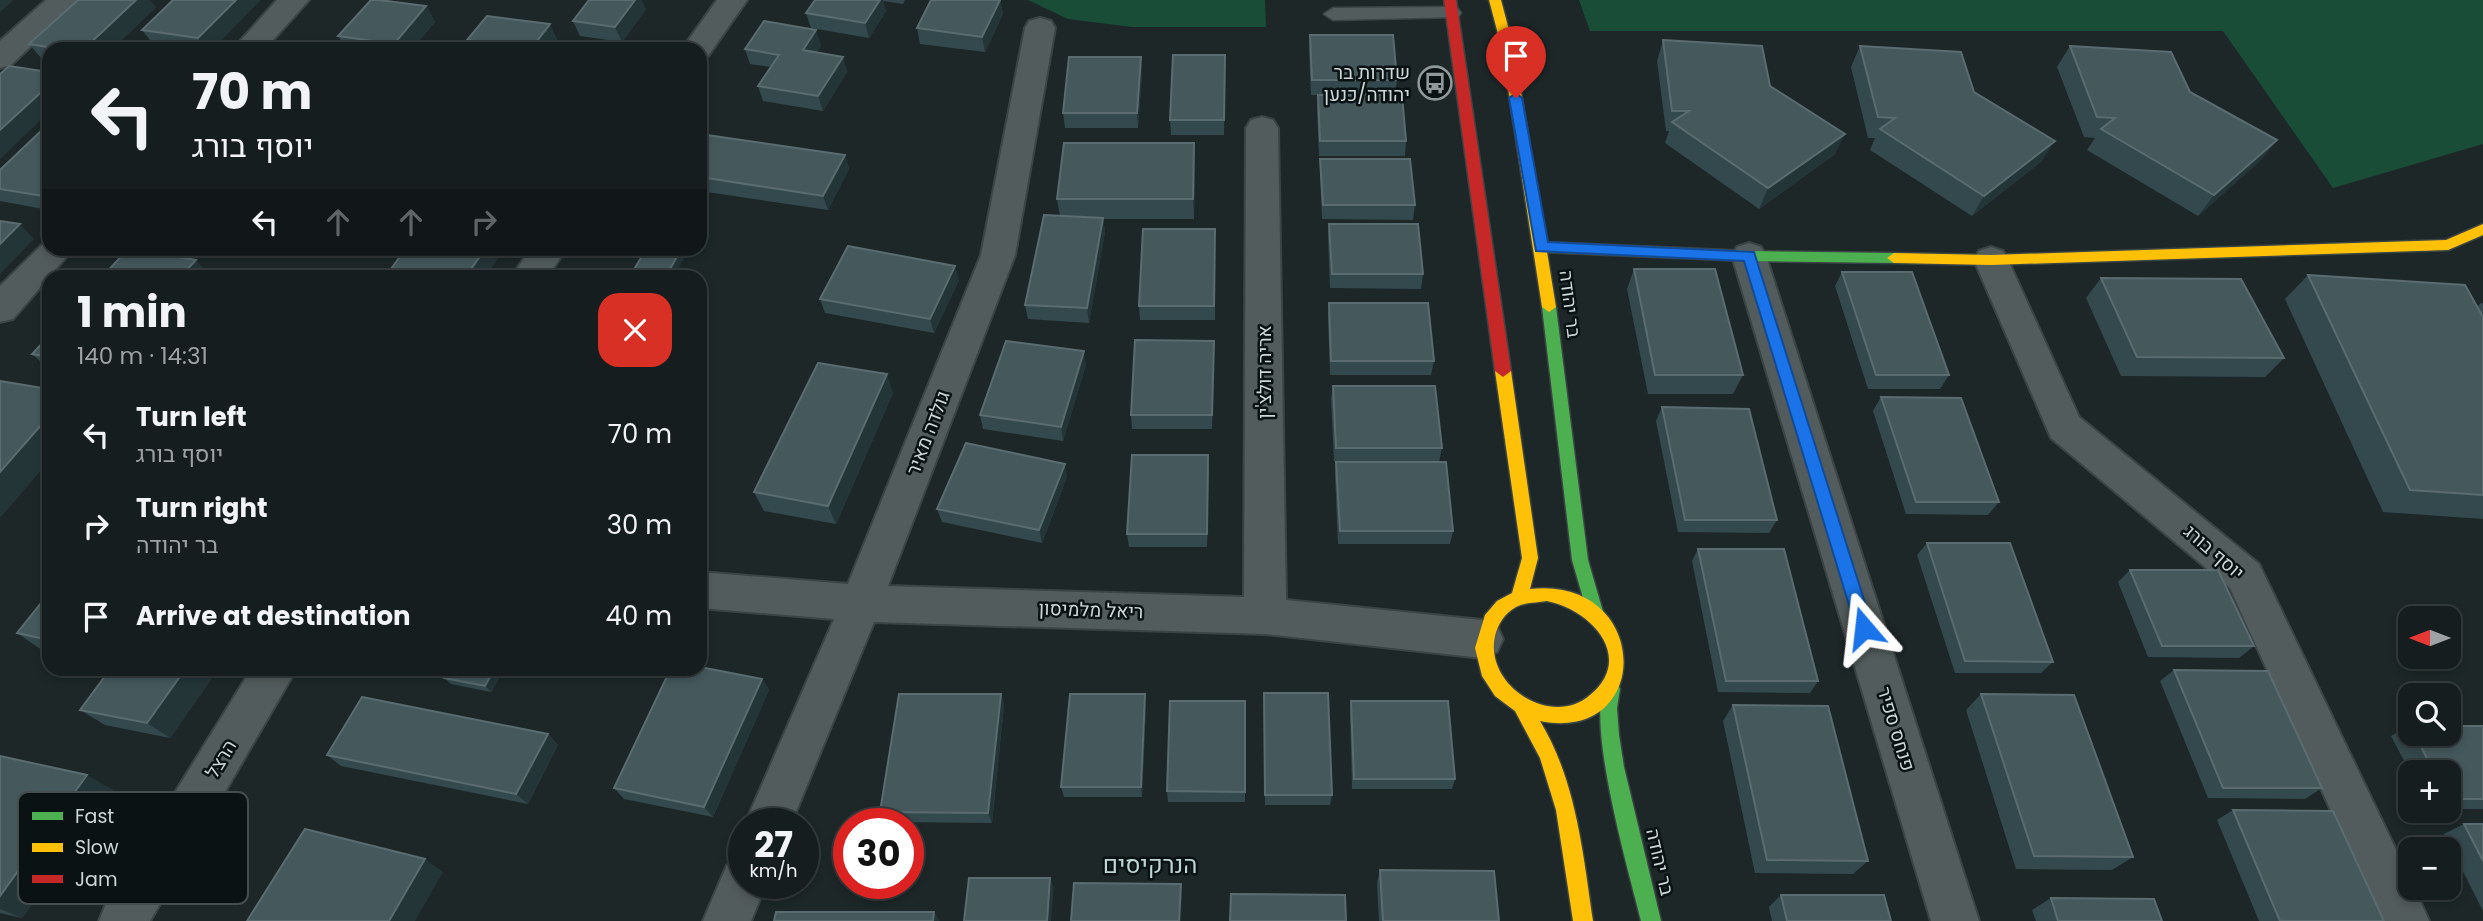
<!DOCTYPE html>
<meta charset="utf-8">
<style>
:root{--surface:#161d1e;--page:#232a2b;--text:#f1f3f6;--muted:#9ea2a4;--line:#353b3c}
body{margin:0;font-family:Poppins,Heebo,sans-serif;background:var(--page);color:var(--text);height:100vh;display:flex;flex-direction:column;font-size:26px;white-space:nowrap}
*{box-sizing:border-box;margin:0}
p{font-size:23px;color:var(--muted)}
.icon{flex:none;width:38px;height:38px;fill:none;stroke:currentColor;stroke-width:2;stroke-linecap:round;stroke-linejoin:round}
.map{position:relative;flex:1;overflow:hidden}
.drawer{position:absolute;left:42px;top:270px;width:665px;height:406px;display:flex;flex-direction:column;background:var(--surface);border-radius:21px;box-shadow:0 4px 10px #0003,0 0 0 2px var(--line)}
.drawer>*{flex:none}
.guide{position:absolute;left:42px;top:42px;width:665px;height:214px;border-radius:21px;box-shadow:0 4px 10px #0003,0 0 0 2px var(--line);background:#161d1e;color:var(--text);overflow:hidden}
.needle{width:46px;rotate:270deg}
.tools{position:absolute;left:2398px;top:606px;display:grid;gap:14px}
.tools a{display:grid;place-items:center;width:63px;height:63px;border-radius:14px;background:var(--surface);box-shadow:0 4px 10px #0003,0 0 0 2px var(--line);font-size:35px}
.speed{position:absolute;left:728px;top:808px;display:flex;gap:14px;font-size:35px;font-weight:700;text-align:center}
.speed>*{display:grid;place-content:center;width:91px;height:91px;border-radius:50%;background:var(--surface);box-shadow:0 4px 10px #0003,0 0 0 2px var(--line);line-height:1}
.speed small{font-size:18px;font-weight:400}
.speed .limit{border:10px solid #d22;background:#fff;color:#111}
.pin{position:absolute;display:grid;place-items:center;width:60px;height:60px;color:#fff;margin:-72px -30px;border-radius:50% 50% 50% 0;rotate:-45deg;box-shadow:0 0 7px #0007}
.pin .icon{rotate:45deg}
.me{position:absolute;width:77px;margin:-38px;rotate:343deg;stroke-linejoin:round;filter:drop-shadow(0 0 5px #0008)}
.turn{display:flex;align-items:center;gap:24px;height:147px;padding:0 35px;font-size:32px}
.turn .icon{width:91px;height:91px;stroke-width:2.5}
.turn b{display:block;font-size:49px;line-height:60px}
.lanes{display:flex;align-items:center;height:66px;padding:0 35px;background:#0003;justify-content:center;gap:35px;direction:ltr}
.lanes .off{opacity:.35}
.round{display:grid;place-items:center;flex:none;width:74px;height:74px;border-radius:21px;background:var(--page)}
.overview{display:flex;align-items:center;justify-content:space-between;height:119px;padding:0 35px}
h1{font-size:42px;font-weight:700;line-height:52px}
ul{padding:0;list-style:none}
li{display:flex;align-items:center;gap:21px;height:91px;padding:0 35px}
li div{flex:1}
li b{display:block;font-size:26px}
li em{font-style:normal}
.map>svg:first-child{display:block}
.green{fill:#1a4d38}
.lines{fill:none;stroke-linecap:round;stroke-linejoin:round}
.lane-casing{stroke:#3b4444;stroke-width:3}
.street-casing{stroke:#3b4444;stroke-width:4}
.fast-casing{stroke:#3b4444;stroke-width:3}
.slow-casing{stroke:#3b4444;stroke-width:3}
.jam-casing{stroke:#3b4444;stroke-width:3}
.lane{fill:#535c5c;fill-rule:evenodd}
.street{fill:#535c5c;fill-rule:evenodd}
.fast{fill:#4caf50;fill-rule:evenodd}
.slow{fill:#ffc107;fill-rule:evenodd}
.jam{fill:#c62828;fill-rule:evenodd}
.wall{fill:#34494d}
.shaded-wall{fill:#243538}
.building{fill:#45585c;stroke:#5a6c6f;stroke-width:2}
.route{fill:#1a73e8;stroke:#114b97;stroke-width:2}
.labels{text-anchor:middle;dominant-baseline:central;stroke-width:5;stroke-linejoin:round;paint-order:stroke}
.poi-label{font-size:19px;fill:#ccd7d7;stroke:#0a1213;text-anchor:end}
.street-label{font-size:19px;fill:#ccd7d7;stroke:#0a1213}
.near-neighbourhood-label{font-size:24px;fill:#bed5d6;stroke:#0a1213}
.key{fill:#0a1213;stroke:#444d4e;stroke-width:2}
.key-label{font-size:19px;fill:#ccd7d7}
</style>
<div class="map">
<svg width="2483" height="921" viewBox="0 0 2483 921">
<rect width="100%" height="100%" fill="#1d2728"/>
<g class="green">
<path d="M1028 0H1265L1266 27H1132L1068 19Z"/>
<path d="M1579 0H2483V144L2333 188 2223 31H1590Z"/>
</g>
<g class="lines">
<defs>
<path id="lane" d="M1452 7 1458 9 1461 13 1458 17 1333 20 1324 14 1333 8Z"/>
<g id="street">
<path d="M46 0H79L11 65 0 68V41Z"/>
<path d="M277 0H309L265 49H233Z"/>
<path d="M717 0H747L708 56 700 58V49H682Z"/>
<path d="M1040 18 1051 21 1055 28 1015 255 888 586 1244 597 1246 128 1251 120 1262 117 1273 120 1278 128 1286 600 1482 620 1497 626 1503 639 1497 652 1482 658 1265 634 874 622 791 824H745L834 619 700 608V572L848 584 981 255 1025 28 1029 21Z"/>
<path d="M49 238V248H74L13 319 0 322V286Z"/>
<path d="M1749 243 1761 247 1766 256 1979 921H1931L1732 256 1737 247Z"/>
<path d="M1991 247 2003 251 2008 260 2079 417 2259 564 2410 879V887H2414L2429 921H2381L2230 588 2051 438 1974 260 1979 251Z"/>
<path d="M531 248H567L548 276H512Z"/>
<path d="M252 668H297L150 921H99L106 904Z"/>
<path d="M744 858V884H766L751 921H703L727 865Z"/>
</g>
<g id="fast">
<path d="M1541 242 1749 251 1894 253 1901 258 1894 263 1749 261 1541 252 1534 247Z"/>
<path d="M1549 302 1556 307 1588 560 1604 615 1602 620 1596 622 1590 620 1588 615 1572 560 1542 307Z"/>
<path d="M1611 681 1617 683 1620 689 1617 708 1619 735 1624 767 1661 921H1641C1629 872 1586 725 1605 683Z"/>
</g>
<g id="slow">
<path d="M1489 0H1501L1514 49 1556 307 1549 312 1542 307 1502 49Z"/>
<path d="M2483 224V235L2448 250 1991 265 1894 263 1887 258 1894 253 1991 255 2446 240Z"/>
<path d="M1503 365 1511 371 1538 558 1530 589C1651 575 1655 744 1540 721 1576 780 1583 853 1593 921H1573L1556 810 1540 758 1515 711 1495 696 1482 676 1475 648 1485 615 1497 601 1512 593 1522 558 1495 371ZM1547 601C1592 610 1635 658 1590 695 1551 729 1484 685 1495 636 1498 624 1504 614 1516 607 1525 602 1537 603 1547 601Z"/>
</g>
<path id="jam" d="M1444 0H1456L1511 371 1503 377 1495 371Z"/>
</defs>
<use href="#lane" class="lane-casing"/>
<use href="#street" class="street-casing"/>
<use href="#fast" class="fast-casing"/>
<use href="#slow" class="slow-casing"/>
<use href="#jam" class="jam-casing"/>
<use href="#lane" class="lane"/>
<use href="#street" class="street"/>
<use href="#fast" class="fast"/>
<use href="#slow" class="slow"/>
<use href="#jam" class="jam"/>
</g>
<g class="wall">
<path d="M173 0 213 49H181L154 45 142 30Z"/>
<path d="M815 0H905L903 4 883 1 886 11 869 38 811 28 806 13Z"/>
<path d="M1000 0 1003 14 985 52 920 44 917 28Z"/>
<path d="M426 6 435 22 412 49H347L338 36Z"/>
<path d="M156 7 112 49H49V60L42 59 29 44Z"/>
<path d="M646 9 622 42 580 36 573 21Z"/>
<path d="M1310 35 1397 80 1395 95H1311L1309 50Z"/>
<path d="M557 39 550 49H472L467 40Z"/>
<path d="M1663 40 1770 86 1835 154 1759 209 1665 143 1669 131H1666L1657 61Z"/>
<path d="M821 45 816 53 843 57 847 72 823 111 763 101 758 86 771 67 750 64 745 49Z"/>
<path d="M1860 46 1974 92 2042 161 1972 216 1870 150 1875 138H1868L1851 67Z"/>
<path d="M2070 46 2190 92 2277 140 2260 161 2198 216 2087 150 2095 138 2084 137 2057 67Z"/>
<path d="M1225 55 1224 135H1171L1170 120Z"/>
<path d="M1141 57 1142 72 1138 128H1065L1063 113Z"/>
<path d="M1318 95 1406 141 1405 156H1319L1317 110Z"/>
<path d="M49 130V210L0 201V170Z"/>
<path d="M700 134 845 155 849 169 828 210 700 191Z"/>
<path d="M1194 143 1195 164 1194 219H1103L1105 232 1089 323 1028 319 1025 305 1060 216 1057 199Z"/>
<path d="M1320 159 1415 205 1413 220 1322 219 1320 174Z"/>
<path d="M1329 224 1423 274 1421 289 1330 288 1328 238Z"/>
<path d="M1215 229V320H1140L1139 306Z"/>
<path d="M391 269 486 276H396Z"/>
<path d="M1634 269 1743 375 1733 394H1648L1627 289Z"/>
<path d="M1842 272 1949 375 1940 389H1868L1835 286Z"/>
<path d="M2308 275 2477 307 2481 303H2483V519L2383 512 2285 299Z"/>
<path d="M2101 278 2284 358 2265 377 2121 376 2086 298Z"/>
<path d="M959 280 934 333 825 313 820 299Z"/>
<path d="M1329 303 1434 361 1431 375H1330L1328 317Z"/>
<path d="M49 336V369L32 354Z"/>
<path d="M1214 355 1212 429H1132L1131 415Z"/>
<path d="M1086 365 1063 441 983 429 980 415Z"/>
<path d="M1333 386 1442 448 1439 462 1334 461 1331 399Z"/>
<path d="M893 393 836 524 764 511 754 492Z"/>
<path d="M1881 397 1999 502 1988 515 1906 514 1873 411Z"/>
<path d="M1662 407 1777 520 1769 533 1678 532 1656 421Z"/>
<path d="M1336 462 1453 531 1450 544H1338L1335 475Z"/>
<path d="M1209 469 1207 547H1129L1127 534Z"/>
<path d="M1067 477 1042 543 942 522 937 509Z"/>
<path d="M1927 543 2053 662 2041 673H1955L1917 555Z"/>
<path d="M1698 549 1818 681 1810 693 1718 692 1692 561Z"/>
<path d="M2130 570 2254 646 2239 658 2148 657 2118 582Z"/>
<path d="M49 593V651L42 650 17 633Z"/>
<path d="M111 668H219L170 738 105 725 80 710Z"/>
<path d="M505 668 491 692 451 684 444 678Z"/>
<path d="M2174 670 2322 788 2305 799 2208 798 2160 681Z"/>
<path d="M762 679 769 690 713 817 624 799 614 788Z"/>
<path d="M1001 694 1004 705 992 823 886 822 880 812Z"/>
<path d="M1981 694 2133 857 2112 870 2016 869 1966 710Z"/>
<path d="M1245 701V802H1168L1167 791Z"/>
<path d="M1351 701 1455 779 1452 789H1352L1350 713Z"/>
<path d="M1264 704 1332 795 1330 805H1265Z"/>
<path d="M1733 705 1868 861 1853 874 1755 873 1723 721Z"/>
<path d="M1146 706 1142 797H1064L1061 787Z"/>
<path d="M2410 725V733H2448L2483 726V809H2448V772H2410L2391 736Z"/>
<path d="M548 734 558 745 528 804 341 766 327 755Z"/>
<path d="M0 756 113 790 22 918 0 913Z"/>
<path d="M2233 810 2384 921H2259L2217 820Z"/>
<path d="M2464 824H2483V911L2444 834Z"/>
<path d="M1380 870 1499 921H1379L1377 883Z"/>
<path d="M1781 895 1891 921H1772L1769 907Z"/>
<path d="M2051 898 2162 921H2036L2032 910Z"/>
</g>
<g class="shaded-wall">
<path d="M0 0H14L0 12Z"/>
<path d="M136 0H150L156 7 112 49H84Z"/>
<path d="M236 0H261L213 49H206L198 38Z"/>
<path d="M635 0H642L646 9 622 42 615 27Z"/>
<path d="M880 0H883L886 11 869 38 865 23Z"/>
<path d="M1000 0 1003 14 985 52 982 37Z"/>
<path d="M426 6 435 22 412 49H397L394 44Z"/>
<path d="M550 24 557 39 550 49H531Z"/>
<path d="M816 30 821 45 808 65 803 50Z"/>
<path d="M843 57 847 72 823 111 818 96Z"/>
<path d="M1141 57 1142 72 1138 128 1137 113Z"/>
<path d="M49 85V112L0 159V130Z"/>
<path d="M1845 134 1835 154 1759 209 1768 188Z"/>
<path d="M2277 140 2260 161 2198 216 2214 195Z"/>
<path d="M2055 141 2042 161 1972 216 1984 196Z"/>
<path d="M1194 143 1195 164 1194 219 1193 199Z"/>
<path d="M845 155 849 169 828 210 823 196Z"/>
<path d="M49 191V202L43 196Z"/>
<path d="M1103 218 1105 232 1089 323 1087 308Z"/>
<path d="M20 224 34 239 0 274V244Z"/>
<path d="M486 248H505L486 276H466Z"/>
<path d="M682 248H690L674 276H666Z"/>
<path d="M196 260 209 274 207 276H181Z"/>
<path d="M955 266 959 280 934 333 930 319Z"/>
<path d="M1214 341V355L1212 429V415Z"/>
<path d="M1084 351 1086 365 1063 441 1061 427Z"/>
<path d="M887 374 893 393 836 524 828 506Z"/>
<path d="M49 416V461L0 518V472Z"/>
<path d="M1065 464 1067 477 1042 543 1039 530Z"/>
<path d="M186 668H219L170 738 147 723Z"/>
<path d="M495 668H505L491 692 485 686Z"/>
<path d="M762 679 769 690 713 817 704 807Z"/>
<path d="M1001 694 1004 705 992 823 988 813Z"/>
<path d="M1145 694 1146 706 1142 797 1141 787Z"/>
<path d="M548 734 558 745 528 804 516 794Z"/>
<path d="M87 775 113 790 22 918 0 909V896Z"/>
<path d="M425 859 443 872 415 921H389Z"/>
<path d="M1050 878 1054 887 1051 921H1047Z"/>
<path d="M1181 884 1182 893 1181 921H1179Z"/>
<path d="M934 912 940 921H933Z"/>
</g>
<g class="building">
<path d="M78 0H136L84 49H60L29 44Z"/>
<path d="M173 0H236L198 38 142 30Z"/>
<path d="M371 0H379L426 6 394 44 338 36Z"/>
<path d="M589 0H635L615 27 573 21Z"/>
<path d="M815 0H880L865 23 806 13Z"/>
<path d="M931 0H1000L982 37 917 28Z"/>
<path d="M487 16 550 24 531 49 467 40Z"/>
<path d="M764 21 816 30 803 50 843 57 818 96 758 86 779 55 745 49Z"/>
<path d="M1310 35H1393L1397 80H1312Z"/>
<path d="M1663 40 1762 46 1770 86 1845 134 1768 188 1672 122 1689 111H1672Z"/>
<path d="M1860 46 1961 52 1974 92 2055 141 1984 196 1880 129 1895 118 1878 117Z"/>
<path d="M2070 46 2171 52 2190 92 2277 140 2214 195 2101 129 2115 118 2097 117Z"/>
<path d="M1173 55H1225L1224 120H1170Z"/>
<path d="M1069 57H1141L1137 113H1063Z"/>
<path d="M9 66 49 72V85L0 130V74Z"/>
<path d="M1318 95H1402L1406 141H1320Z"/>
<path d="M43 129 49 130V191L43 196 0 189V170Z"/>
<path d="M700 134 845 155 823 196 700 177Z"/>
<path d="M1064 143H1194L1193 199H1057Z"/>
<path d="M1320 159H1410L1415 205H1323Z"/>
<path d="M1044 215 1103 218 1087 308 1025 305Z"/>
<path d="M0 221 20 224 0 244Z"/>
<path d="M1329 224H1418L1423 274H1332Z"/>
<path d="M1143 229H1215L1214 306H1139Z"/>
<path d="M848 246 955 266 930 319 820 299Z"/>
<path d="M406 248H486L466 276H435L391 269Z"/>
<path d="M647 248H682L666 276H630Z"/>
<path d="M128 249 196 260 181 276H103Z"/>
<path d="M1634 269H1715L1743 375H1655Z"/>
<path d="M1842 272H1912L1949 375H1876Z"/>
<path d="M2308 275 2465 285 2483 317V495L2410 490Z"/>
<path d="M2101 278 2241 279 2284 358 2137 357Z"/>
<path d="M1329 303H1428L1434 361H1331Z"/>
<path d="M49 336V357L32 354Z"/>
<path d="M1135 340 1214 341 1212 415H1131Z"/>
<path d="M1006 341 1084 351 1061 427 980 415Z"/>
<path d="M818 363 887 374 828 506 754 492Z"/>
<path d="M0 381 49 389V416L0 472Z"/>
<path d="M1333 386H1435L1442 448H1336Z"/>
<path d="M1881 397 1961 398 1999 502H1916Z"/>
<path d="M1662 407 1749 409 1777 520H1685Z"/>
<path d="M966 443 1065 464 1039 530 937 509Z"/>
<path d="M1132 455H1208L1207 534H1127Z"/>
<path d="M1336 462H1446L1453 531H1340Z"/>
<path d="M1927 543H2010L2053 662 1965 661Z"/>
<path d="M1698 549H1784L1818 681H1726Z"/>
<path d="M2130 570H2218L2254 646H2162Z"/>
<path d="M49 593V640L17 633Z"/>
<path d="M700 667 762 679 704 807 614 788 671 668H700Z"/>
<path d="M111 668H186L147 723 80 710Z"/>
<path d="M450 668H495L485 686 444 678Z"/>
<path d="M2174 670 2268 671 2322 788H2223Z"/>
<path d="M1264 693H1328L1332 795H1265Z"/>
<path d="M899 694H1001L988 813 880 812Z"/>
<path d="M1070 694H1145L1141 787H1061Z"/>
<path d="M1981 694 2074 695 2133 857 2034 856Z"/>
<path d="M362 697 548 734 516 794 327 755Z"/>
<path d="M1170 701H1245V792L1167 791Z"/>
<path d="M1351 701H1448L1455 779H1354Z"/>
<path d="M1733 705 1828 706 1868 861 1767 860Z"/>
<path d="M2448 726H2483V799H2448V772H2434L2414 733H2448Z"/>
<path d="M0 756 87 775 0 896Z"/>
<path d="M2233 810 2333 811 2384 921H2280Z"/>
<path d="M2464 824H2483V861Z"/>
<path d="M305 829 425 859 389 921H247Z"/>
<path d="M1380 870 1494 871 1499 921H1383Z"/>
<path d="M969 878H1050L1047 921H964Z"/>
<path d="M1074 883 1181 884 1179 921H1071Z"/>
<path d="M1231 894 1345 895 1346 921H1230Z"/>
<path d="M1781 895H1884L1891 921H1787Z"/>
<path d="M2051 898 2154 899 2162 921H2058Z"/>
<path d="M776 912H934L933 921H774Z"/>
</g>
<path class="route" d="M1516 93 1522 98 1548 242 1754 252 1873 628 1871 634 1864 636 1858 634 1856 628 1744 261 1536 251 1509 98Z"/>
<defs>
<symbol id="bus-ring" viewBox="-11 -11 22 22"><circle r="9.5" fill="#0a1213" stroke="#8f999a" stroke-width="1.5"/><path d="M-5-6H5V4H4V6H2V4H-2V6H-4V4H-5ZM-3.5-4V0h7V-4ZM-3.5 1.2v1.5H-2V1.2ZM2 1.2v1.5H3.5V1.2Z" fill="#8f999a"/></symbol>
</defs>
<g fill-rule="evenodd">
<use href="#bus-ring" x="1416" y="64" width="38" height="38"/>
</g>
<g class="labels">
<g class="poi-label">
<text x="1410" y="72">שדרות בר<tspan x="1410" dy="22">יהודה/כנען</tspan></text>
</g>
<g class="street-label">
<text transform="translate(1570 304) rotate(83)">בר יהודה</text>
<text transform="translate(1264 372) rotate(-90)">אריה דולצ'ין</text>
<text transform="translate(928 433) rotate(-69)">גולדה מאיר</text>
<text transform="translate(2214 552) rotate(41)">יוסף בורג</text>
<text transform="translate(1091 610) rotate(2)">ריאל מלמיסון</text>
<text transform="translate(1896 729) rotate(73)">פנחס ספיר</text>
<text transform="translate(221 759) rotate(-59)">הרצל</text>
<text transform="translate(1660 862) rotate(77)">בר יהודה</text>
</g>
<g class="near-neighbourhood-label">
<text x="1150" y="864">הנרקיסים</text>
</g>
</g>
<rect x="18" y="792" width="230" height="112" rx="10" class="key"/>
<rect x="32" y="812" width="31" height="8" fill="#4caf50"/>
<rect x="32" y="843" width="31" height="9" fill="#ffc107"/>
<rect x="32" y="875" width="31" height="8" fill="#c62828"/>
<g class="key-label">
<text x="75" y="823">Fast</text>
<text x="75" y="854">Slow</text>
<text x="75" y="886">Jam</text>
</g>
</svg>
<div class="tools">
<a><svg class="needle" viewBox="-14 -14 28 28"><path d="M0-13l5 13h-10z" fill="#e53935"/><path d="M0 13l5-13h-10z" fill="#9ea2a4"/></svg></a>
<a><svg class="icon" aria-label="search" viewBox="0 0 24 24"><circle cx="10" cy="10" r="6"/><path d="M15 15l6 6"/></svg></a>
<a>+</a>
<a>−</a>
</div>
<div class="speed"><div>27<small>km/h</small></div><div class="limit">30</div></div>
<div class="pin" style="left:1516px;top:98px;background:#d93025"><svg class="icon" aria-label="arrive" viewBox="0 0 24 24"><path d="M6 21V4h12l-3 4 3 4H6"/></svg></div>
<svg class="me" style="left:1864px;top:628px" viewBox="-20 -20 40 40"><path d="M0-17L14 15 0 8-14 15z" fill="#1a73e8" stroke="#fff" stroke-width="4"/></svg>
<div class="guide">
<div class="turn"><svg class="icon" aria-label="left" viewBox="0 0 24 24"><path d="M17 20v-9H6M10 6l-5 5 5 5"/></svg><div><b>70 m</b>יוסף בורג</div></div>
<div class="lanes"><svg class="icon" aria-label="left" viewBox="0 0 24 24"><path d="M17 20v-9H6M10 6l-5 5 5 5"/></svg><svg class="icon off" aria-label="ahead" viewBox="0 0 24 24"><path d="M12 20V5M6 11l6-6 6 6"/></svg><svg class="icon off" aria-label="ahead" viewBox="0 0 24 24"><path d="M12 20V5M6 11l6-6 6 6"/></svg><svg class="icon off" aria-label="right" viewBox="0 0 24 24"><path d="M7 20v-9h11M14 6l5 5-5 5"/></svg></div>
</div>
<section class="drawer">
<div class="overview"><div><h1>1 min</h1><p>140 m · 14:31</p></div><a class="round" style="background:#d93025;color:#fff"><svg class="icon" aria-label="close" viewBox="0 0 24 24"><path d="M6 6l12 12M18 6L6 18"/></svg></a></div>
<ul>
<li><svg class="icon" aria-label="left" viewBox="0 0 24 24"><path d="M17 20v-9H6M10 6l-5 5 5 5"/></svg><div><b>Turn left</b><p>יוסף בורג</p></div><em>70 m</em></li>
<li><svg class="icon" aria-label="right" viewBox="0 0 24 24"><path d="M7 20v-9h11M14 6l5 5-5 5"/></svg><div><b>Turn right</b><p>בר יהודה</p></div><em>30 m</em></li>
<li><svg class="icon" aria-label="arrive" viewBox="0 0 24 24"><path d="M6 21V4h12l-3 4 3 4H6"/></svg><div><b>Arrive at destination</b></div><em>40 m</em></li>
</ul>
</section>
</div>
